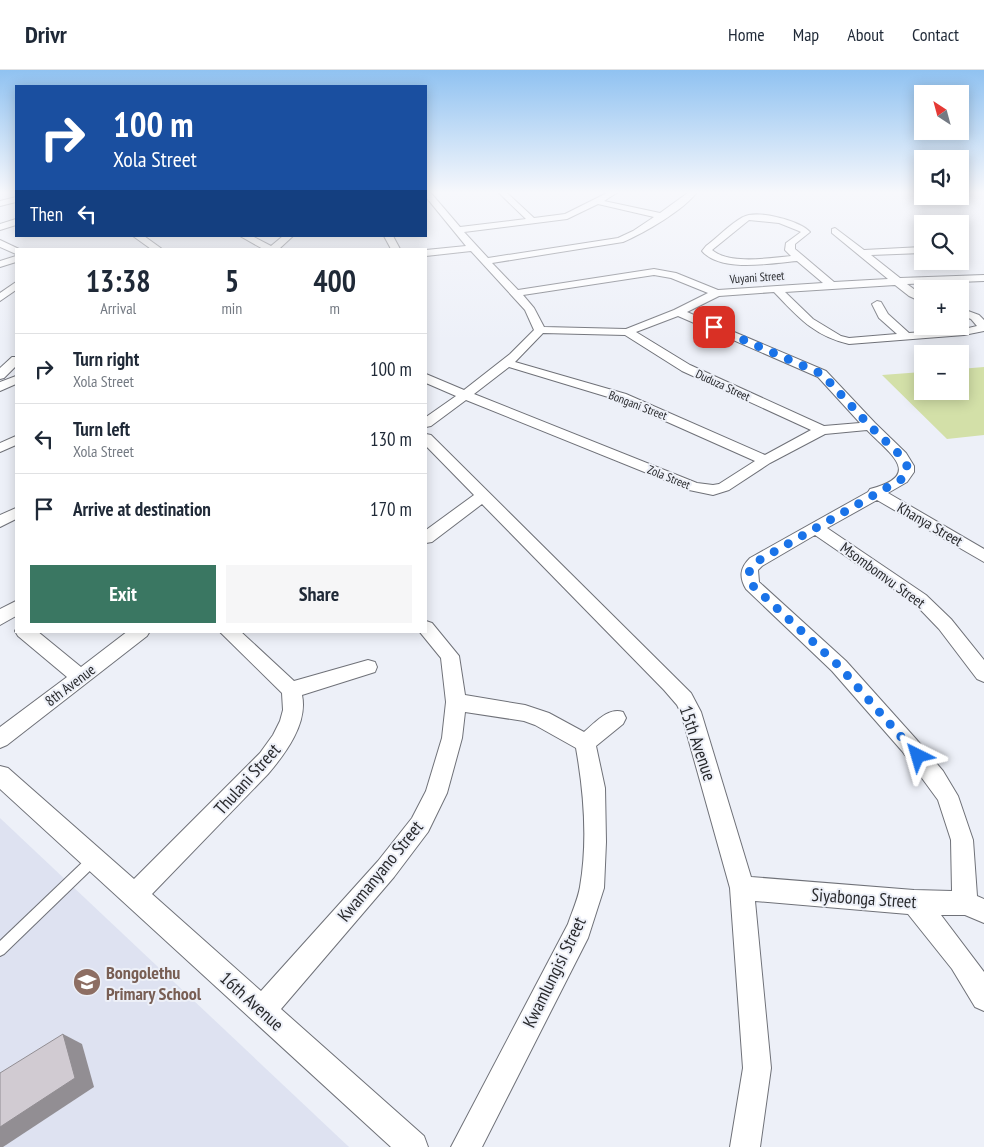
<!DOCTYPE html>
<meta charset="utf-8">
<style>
:root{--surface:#fff;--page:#f6f6f7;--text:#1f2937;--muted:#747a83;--line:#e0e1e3;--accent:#3a7762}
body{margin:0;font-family:"PT Sans Narrow",sans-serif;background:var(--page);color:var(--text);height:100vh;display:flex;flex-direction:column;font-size:19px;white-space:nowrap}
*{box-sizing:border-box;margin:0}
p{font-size:16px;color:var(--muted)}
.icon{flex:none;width:28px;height:28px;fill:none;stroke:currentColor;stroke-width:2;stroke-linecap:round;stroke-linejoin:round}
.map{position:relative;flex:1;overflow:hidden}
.details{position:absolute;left:15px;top:178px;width:412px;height:385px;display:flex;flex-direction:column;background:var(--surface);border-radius:0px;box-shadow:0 2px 12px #0003}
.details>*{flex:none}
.guide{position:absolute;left:15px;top:15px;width:412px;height:152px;border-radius:0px;box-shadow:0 2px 12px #0003;background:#1a4fa0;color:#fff;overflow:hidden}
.needle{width:32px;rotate:324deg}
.buttons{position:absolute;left:914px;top:15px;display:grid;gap:10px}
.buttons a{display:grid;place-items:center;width:55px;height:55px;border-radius:0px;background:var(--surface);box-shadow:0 2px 12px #0003;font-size:25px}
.pin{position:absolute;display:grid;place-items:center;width:42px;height:42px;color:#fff;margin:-21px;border-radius:10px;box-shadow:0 2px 8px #0006}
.me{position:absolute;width:55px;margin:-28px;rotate:320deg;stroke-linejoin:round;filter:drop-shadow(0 0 4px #0008)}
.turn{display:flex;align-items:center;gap:18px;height:105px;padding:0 15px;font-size:22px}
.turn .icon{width:65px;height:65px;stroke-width:2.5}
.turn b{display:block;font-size:35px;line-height:42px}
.then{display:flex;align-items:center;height:48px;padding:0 15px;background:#0003;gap:10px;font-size:19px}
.eta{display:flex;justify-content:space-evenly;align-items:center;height:85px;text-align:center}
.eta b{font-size:30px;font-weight:800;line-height:35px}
.action{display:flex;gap:10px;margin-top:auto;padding:10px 15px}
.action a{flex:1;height:58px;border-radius:0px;background:var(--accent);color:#fff;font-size:20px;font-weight:800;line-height:58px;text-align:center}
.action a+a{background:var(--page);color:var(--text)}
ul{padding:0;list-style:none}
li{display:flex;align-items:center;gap:15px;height:70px;padding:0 15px;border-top:1px solid var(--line)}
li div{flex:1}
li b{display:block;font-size:19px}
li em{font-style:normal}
header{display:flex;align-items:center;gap:30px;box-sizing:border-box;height:70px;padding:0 25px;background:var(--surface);border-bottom:1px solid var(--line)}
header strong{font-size:24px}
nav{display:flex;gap:28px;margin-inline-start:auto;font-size:18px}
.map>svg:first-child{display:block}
.built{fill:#dee2f1}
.green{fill:#d3e0a8}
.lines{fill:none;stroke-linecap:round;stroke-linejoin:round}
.lane-casing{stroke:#6f7178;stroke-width:2}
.street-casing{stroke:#6f7178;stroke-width:2}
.lane{fill:#fff;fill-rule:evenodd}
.street{fill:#fff;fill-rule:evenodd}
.shaded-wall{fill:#928e93}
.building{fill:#d1cbd2;stroke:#928e93}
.route{stroke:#1a73e8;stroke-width:9;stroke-dasharray:0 16.2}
.labels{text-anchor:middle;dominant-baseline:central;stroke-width:4;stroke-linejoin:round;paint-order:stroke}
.far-street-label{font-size:12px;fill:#292a2d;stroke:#edf0f8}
.street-label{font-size:15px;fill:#292a2d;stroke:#edf0f8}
.near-street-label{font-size:18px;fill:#292a2d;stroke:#edf0f8}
.near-education-label{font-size:18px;font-weight:bold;fill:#785e54;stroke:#edf0f8;text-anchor:start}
</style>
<header>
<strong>Drivr</strong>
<nav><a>Home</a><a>Map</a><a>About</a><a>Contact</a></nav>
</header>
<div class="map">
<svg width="984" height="1077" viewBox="0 0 984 1077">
<rect width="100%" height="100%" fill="#edf0f8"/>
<path class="built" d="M0 748 349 1077H0Z"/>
<path class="green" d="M984 297V365L947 369 882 305 922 302V321H960V299Z"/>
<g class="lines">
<defs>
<path id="lane" d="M93 784 97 786 99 790 97 794 4 884 0 886V871L89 786Z"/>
<g id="street">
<path d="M426 122H430L460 157 526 149 498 122H506L534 148 565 144 609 122H618L604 131 660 143 689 122H697C684 140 644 163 623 172L492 193 518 220 654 199 676 203 718 220 823 213 797 191C771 193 721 203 702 181L706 176C718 167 730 154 743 147 757 139 801 151 810 162L795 174V179L834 212 888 209 832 163V159L835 158 864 180 922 177V183L871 185 900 208 984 205V211L907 214 922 225V232L909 226 895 215 785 222 813 249 841 266 849 268 897 264 879 248 872 234 877 231 881 232 888 244 909 263 964 259 977 256 971 249 960 245V238L979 245 984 250V261L964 265 849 274C814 266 798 247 774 222L719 226 687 242 826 301 875 353 906 383 914 396V402L907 412 888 423 984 479V492L877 430 827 458 926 525 951 549 984 590V612L977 609 939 559 914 533 815 465 762 496 758 500 759 512 846 591 916 669 943 701 958 726 973 770 977 826 984 829V853L965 845H941L984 902V941L975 937 952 899 908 844 755 831 771 998 760 1077H730L743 998 730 818 681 643 677 635 664 620 482 434 432 472 426 473V460L474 425 426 376V364L431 365 691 623 701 642 751 807 914 820 952 821 951 770 938 730 927 715 902 681 832 601 746 519C739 507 740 498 750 488L868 422 870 419C924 405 890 384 867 360L825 364 770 393 729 420 713 425 689 420 466 330 431 356 426 357V347L456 326 426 313V304L464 320 510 284 534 260 525 240 471 181 426 186V180L466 176 426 127ZM598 134 654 147 633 161 618 168 488 188 464 162 567 149ZM749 150 779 153 799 161 801 162 786 173 785 180 791 186C769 188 730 195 712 180ZM654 205 671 208 708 223 674 240 626 259 544 257 534 238 523 225ZM678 246 818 307 860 353 824 356 690 295 636 262ZM543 263 625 265 682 301 811 360 765 385 626 324 515 292ZM509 297 618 330 755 391 719 414 713 415 697 413 474 324Z"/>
<path d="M16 127V132L0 136V131Z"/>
<path d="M16 149V155L0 160V154Z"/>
<path d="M133 166H144L162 179H151Z"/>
<path d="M240 166H252L271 176 283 166H293L279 179H263Z"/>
<path d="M384 166H393L400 179H391Z"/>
<path d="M0 170 19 179H16V184L0 177Z"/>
<path d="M16 186V192L0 197V191Z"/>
<path d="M16 212V220L0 231V223Z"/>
<path d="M12 287H16V296L4 308 0 309V298Z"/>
<path d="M16 306V314L0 321V312Z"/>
<path d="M16 366V375L0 382V373Z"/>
<path d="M16 438V449L0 457V445Z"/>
<path d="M16 531V546L0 555V539Z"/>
<path d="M426 551 432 553 459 586 465 625 525 635 549 643 584 662C595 653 608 637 623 642L626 648 623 654 596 676 605 718 606 772 604 818 588 868 482 1077H451L568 854C572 842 578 829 580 817 588 771 584 723 576 678L535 655 524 651 465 642 462 668 447 723 428 762 394 807 281 939 424 1066 428 1077H391L0 719V696L8 698 134 809 260 683 273 665 280 651 283 640 282 623 219 561H240L294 611 368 590 375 592 377 597 375 602 302 625C308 653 286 683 268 704L152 824 261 921 378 791 412 748 426 721 442 668 446 632 441 588 419 561H426Z"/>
<path d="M16 559V561H37L81 597 128 561H150L147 566 7 675 0 678V657L67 607 18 566 15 561Z"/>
</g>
</defs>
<use href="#lane" class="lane-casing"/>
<use href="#street" class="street-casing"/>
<use href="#lane" class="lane"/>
<use href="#street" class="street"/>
</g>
<path class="shaded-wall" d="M63 964 82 974 94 1017 3 1077H0V1057Z"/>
<path class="building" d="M63 964 75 1008 0 1057V1003Z"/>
<linearGradient id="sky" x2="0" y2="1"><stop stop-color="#90c2f1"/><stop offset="0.45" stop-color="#f7f8fc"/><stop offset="1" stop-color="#f7f8fc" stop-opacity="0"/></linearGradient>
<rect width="984" height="272" fill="url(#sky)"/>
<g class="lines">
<path class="route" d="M714 257 822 304 870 356 901 386 907 396V402L902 409 756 492C748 500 747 505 752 515L839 596 918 686"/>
</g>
<defs>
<symbol id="school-disc" viewBox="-11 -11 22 22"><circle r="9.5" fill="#8d6e63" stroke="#edf0f8"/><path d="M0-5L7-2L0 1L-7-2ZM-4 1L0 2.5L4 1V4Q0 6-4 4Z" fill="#fff"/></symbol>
</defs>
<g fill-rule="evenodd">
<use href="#school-disc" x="71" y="896" width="32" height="32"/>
</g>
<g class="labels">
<g class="far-street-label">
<text transform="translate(757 207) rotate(-4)">Vuyani Street</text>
<text transform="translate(723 315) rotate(25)">Duduza Street</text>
<text transform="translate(638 335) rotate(21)">Bongani Street</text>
<text transform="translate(669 407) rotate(22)">Zola Street</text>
</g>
<g class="street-label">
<text transform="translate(930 454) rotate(30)">Khanya Street</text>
<text transform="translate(883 505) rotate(36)">Msombomvu Street</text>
<text transform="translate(70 615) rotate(-37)">8th Avenue</text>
</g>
<g class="near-street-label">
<text transform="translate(698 673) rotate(71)">15th Avenue</text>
<text transform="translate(247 709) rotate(-48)">Thulani Street</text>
<text transform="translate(380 801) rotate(-51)">Kwamanyano Street</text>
<text transform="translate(864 828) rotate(4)">Siyabonga Street</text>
<text transform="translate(554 902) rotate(-64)">Kwamlungisi Street</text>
<text transform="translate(252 931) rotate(42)">16th Avenue</text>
</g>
<g class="near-education-label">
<text x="106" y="902">Bongolethu<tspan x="106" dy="21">Primary School</tspan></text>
</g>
</g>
</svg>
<div class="buttons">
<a><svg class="needle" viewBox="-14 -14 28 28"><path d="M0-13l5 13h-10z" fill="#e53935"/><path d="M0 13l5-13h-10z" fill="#747a83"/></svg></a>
<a><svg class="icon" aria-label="sound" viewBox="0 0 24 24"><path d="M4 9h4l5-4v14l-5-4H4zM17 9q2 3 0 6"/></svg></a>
<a><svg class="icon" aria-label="search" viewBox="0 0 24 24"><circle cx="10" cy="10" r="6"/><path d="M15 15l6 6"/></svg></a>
<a>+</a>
<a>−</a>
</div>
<div class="pin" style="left:714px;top:257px;background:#d93025"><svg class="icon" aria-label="arrive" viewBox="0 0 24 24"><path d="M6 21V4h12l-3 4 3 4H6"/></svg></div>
<svg class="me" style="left:918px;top:686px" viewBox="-20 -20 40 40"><path d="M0-17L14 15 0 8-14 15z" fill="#1a73e8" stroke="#fff" stroke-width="4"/></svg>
<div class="guide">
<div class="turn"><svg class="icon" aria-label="right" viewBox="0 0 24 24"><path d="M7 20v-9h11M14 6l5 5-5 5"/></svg><div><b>100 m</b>Xola Street</div></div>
<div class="then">Then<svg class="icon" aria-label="left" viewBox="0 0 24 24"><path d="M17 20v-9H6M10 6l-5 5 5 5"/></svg></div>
</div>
<section class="details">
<div class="eta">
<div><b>13:38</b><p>Arrival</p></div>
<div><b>5</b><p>min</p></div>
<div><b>400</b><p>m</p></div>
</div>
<ul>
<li><svg class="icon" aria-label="right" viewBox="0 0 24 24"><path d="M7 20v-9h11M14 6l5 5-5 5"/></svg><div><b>Turn right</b><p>Xola Street</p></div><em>100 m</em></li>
<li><svg class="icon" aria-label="left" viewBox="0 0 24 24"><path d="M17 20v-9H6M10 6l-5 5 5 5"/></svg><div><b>Turn left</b><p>Xola Street</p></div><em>130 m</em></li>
<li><svg class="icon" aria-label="arrive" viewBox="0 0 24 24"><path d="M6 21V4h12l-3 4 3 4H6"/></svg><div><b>Arrive at destination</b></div><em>170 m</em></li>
</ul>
<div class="action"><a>Exit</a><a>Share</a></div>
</section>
</div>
